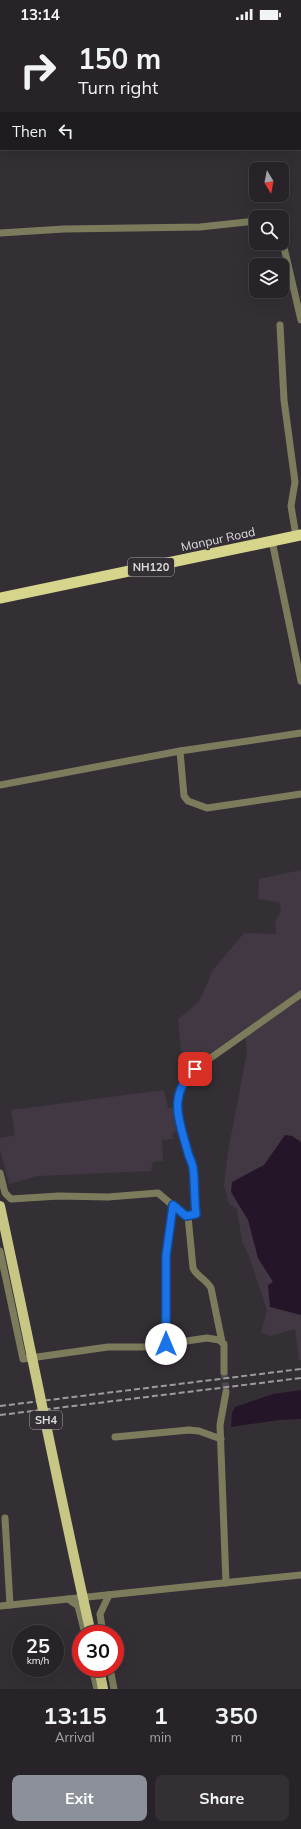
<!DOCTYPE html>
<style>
:root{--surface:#272328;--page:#332f34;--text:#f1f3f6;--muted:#a4a4a8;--line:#434045;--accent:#8c9099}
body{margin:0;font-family:Mulish,sans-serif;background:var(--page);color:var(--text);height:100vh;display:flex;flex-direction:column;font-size:15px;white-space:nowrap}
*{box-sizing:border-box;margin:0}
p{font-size:13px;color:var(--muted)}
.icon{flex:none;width:22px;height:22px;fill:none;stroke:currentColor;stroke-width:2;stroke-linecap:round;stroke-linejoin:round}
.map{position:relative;height:1661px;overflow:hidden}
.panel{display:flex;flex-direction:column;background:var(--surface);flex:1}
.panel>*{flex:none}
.hud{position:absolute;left:0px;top:0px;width:301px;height:122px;box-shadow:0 4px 16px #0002,0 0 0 1px var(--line);background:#272328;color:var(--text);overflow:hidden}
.needle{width:26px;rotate:170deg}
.controls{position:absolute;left:249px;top:134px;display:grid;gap:8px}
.controls a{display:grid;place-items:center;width:40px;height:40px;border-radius:8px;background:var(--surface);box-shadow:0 4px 16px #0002,0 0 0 1px var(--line);font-size:20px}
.speed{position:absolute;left:12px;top:1597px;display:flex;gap:8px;font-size:20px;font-weight:700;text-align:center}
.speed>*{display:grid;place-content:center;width:52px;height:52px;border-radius:50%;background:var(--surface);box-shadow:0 4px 16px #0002,0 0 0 1px var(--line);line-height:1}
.speed small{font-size:10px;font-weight:400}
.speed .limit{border:6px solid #d22;background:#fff;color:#111}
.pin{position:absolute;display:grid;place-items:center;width:34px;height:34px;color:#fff;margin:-17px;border-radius:8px;box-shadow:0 2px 6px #0006}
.me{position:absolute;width:44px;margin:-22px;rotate:0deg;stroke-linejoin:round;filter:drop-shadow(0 0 3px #0008)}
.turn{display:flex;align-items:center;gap:14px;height:84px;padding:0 12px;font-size:18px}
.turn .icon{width:52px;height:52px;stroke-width:2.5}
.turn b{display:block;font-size:28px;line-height:34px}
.then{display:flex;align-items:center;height:38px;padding:0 12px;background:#0003;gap:8px;font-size:15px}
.eta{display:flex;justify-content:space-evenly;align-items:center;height:68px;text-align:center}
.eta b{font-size:24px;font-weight:700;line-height:28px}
.button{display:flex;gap:8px;margin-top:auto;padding:8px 12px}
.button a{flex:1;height:46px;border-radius:8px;background:var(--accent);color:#fff;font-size:16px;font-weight:700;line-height:46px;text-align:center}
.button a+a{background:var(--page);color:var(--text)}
.status{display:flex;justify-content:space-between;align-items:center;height:28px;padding:0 20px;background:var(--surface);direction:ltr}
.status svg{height:11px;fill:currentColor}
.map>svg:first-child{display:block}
.built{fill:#413843}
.water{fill:#251528}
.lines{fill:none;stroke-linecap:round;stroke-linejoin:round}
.minor-tunnel{stroke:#4e494e;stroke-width:7;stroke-dasharray:7 3.5;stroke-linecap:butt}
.minor{stroke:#7c7c5d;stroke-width:7}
.primary{stroke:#c8c684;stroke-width:10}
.trunk{stroke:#d7d58c;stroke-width:11}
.rail{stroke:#9e9a9f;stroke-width:2;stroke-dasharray:6 3;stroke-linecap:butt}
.primary-bridge{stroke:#c8c684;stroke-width:10}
.route-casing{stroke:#114b97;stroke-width:10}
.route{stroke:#1a73e8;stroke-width:7}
.labels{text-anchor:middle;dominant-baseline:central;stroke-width:3.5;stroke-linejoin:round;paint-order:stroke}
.shield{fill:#342f35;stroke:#aba7ac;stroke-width:1}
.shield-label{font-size:11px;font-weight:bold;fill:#dedbdf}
.street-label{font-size:12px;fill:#dedbdf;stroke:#342f35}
</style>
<div class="status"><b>13:14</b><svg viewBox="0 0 49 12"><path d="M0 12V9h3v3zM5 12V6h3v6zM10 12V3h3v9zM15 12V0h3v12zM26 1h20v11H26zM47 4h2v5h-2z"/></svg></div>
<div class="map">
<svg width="301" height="1661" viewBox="0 0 301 1661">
<rect width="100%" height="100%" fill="#342f35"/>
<g class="built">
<path d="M301 842V962L190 1039 182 1032 178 991 199 974 213 942 244 905 276 906 275 895 281 882 279 874 258 871 259 851Z"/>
<path d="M299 970 301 971V1332H299L295 1301 270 1308 261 1304 267 1283 250 1231 242 1213 237 1181 229 1176 224 1157 229 1118 247 1024 245 1009Z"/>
<path d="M164 1062 168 1080H176L177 1103 172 1106 173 1111 162 1112 163 1133 153 1134 151 1143 38 1148 9 1156 0 1121V1110L15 1107 11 1082Z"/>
</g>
<g class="water">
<path d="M285 1107 292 1108 301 1114V1287L270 1279 268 1257 273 1254 258 1230 248 1192 231 1164 232 1154 264 1137Z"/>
<path d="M301 1362V1391L279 1392 231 1399 232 1385 235 1379 273 1366Z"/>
</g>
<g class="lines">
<path class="minor-tunnel" d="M224 1344 226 1364"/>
<g class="minor">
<path d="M0 205 64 201 200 199 256 193"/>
<path d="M282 211 301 292"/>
<path d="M280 297 284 372 295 454 291 478 296 508"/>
<path d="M272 513 301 653"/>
<path d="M180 723 184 768 188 773 207 780 301 766"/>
<path d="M0 757 180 723 301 705"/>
<path d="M0 1145 5 1165 11 1171 59 1168 108 1169 158 1165 183 1186 193 1187 196 1186C194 1170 195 1154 193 1139 192 1134 189 1129 188 1125 179 1092 168 1068 195 1041L301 966"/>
<path d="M188 1188 193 1240C196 1248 206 1251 211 1260L222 1314"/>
<path d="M0 1223 23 1331 108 1319H146L207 1310 219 1312 224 1316V1344"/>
<path d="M166 1316V1228L173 1177"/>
<path d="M226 1364 220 1397 226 1555"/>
<path d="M115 1409 189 1402 199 1403 221 1411"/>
<path d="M5 1490 10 1577"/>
<path d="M68 1571 78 1578 85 1606"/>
<path d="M0 1578 301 1547"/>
<path d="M103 1606 100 1586 109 1567"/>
<path d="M92 1640 97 1661"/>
<path d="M110 1640 114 1661"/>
</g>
<path class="primary" d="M99 1640 103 1661"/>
<path class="trunk" d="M0 570 301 507"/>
<g class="rail">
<path d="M0 1378 301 1341"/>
<path d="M0 1387 301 1350"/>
</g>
<path class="primary-bridge" d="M0 1178C31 1321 59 1464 91 1606"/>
</g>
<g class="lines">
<defs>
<path id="route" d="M166 1316V1228L173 1177 186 1188 196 1186C194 1170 195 1154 193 1139 192 1134 189 1129 188 1125 179 1091 167 1068 195 1041"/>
</defs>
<use href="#route" class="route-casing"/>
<use href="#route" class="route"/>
</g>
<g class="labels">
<g class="shield">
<rect x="128" y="530" width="46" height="18" rx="3"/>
<rect x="30" y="1383" width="32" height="18" rx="3"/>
</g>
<g class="shield-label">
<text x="151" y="539">NH120</text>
<text x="46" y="1392">SH4</text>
</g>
<g class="street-label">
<text transform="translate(218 511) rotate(-12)">Manpur Road</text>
</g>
</g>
</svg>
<div class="controls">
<a><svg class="needle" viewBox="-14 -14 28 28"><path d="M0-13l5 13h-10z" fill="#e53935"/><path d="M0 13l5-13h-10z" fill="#a4a4a8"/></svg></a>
<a><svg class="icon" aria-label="search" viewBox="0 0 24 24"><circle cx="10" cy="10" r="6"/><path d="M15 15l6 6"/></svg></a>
<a><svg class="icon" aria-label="layers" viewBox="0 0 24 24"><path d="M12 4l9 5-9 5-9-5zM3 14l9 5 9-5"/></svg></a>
</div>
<div class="speed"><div>25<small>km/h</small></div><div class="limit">30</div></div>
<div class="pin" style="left:195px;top:1041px;background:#d93025"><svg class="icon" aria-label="arrive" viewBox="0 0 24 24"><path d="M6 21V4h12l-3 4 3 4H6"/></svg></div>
<svg class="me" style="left:166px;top:1316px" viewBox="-20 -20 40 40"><circle r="19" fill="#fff"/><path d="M0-13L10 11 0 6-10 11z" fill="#1a73e8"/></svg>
<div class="hud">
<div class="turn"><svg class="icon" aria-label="right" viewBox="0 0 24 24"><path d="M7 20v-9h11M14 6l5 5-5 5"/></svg><div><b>150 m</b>Turn right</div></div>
<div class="then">Then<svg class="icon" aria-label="left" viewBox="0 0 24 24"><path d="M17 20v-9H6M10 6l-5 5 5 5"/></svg></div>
</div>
</div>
<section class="panel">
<div class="eta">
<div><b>13:15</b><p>Arrival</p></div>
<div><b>1</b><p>min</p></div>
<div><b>350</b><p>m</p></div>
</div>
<div class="button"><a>Exit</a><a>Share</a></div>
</section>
